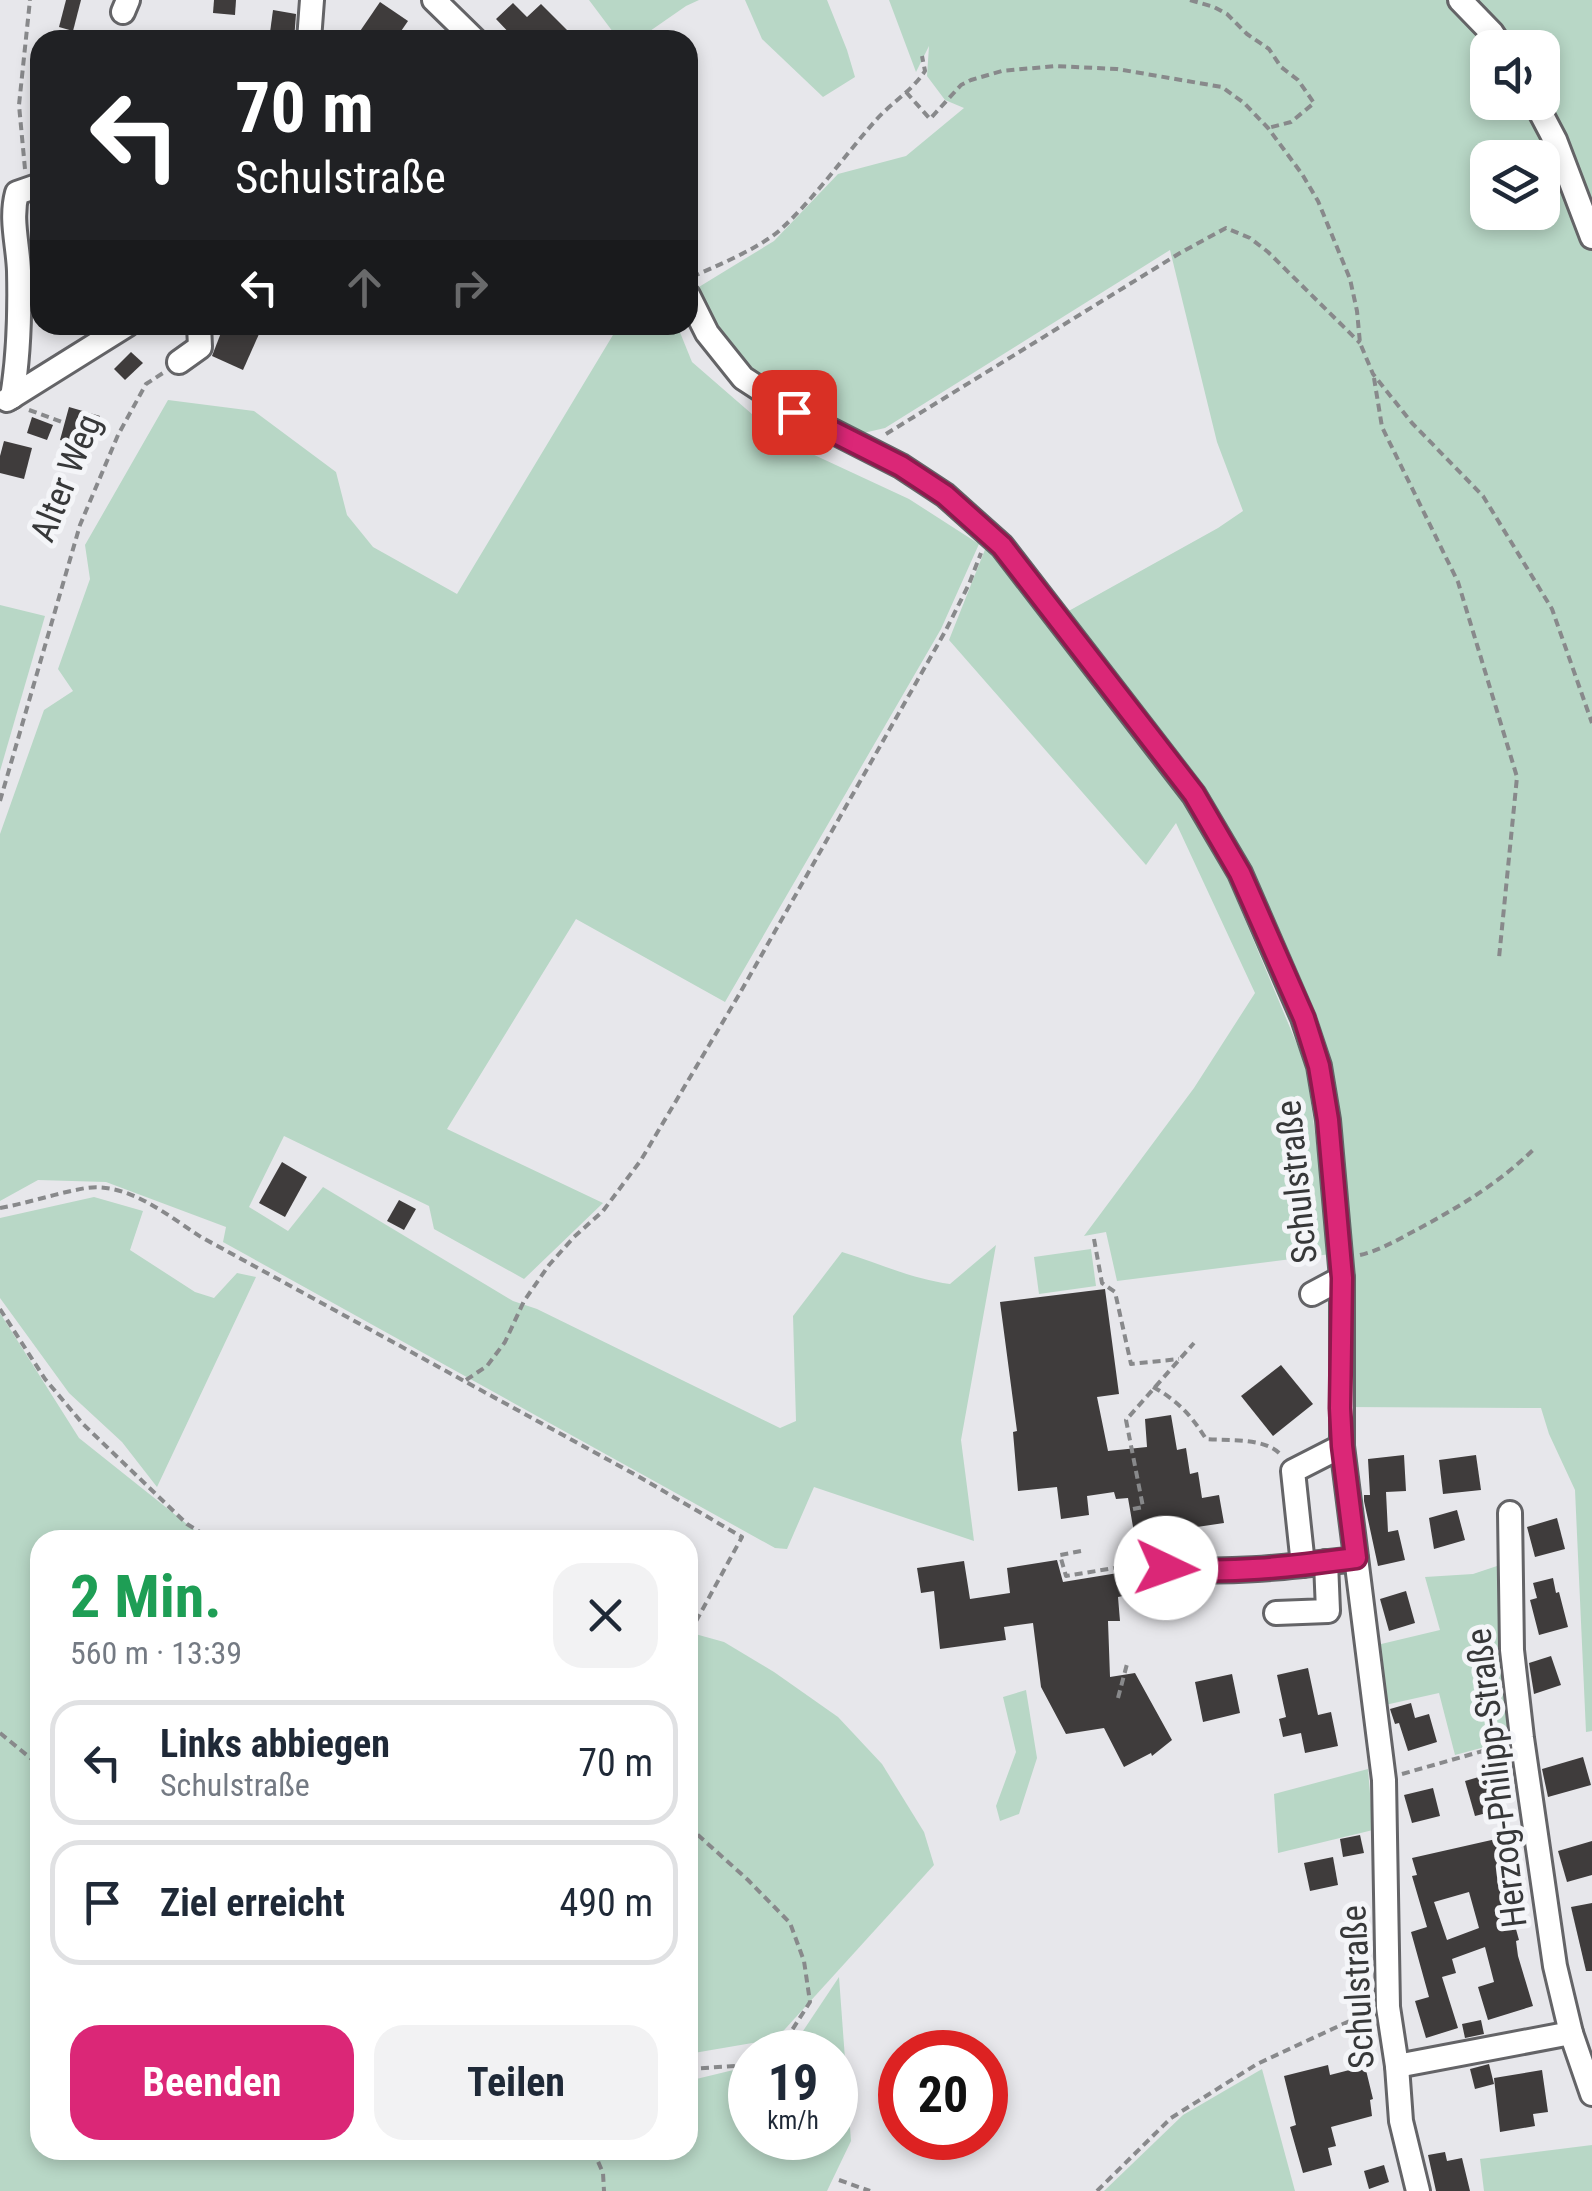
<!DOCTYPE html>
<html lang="de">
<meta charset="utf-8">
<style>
:root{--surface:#fff;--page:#f2f2f3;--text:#1f2937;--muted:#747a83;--line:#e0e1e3;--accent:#db2777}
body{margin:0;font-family:"Roboto Condensed",sans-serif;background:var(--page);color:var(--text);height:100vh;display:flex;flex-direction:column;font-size:38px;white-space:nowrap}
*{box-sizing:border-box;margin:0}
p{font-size:32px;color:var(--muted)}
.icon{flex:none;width:55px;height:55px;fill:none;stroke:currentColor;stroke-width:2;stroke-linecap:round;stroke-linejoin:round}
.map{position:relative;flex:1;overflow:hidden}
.panel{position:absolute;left:30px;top:1530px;width:668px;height:630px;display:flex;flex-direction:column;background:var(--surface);border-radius:30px;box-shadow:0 5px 15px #0003}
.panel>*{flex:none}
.guide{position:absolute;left:30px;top:30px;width:668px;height:305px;border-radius:30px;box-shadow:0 5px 15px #0003;background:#202124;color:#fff;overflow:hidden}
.tools{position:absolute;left:1470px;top:30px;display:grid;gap:20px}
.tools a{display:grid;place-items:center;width:90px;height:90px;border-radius:20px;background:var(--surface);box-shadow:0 5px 15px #0003;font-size:50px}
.speed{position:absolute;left:728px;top:2030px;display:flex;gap:20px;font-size:50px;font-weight:700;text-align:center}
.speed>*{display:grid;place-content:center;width:130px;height:130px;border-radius:50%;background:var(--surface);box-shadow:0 5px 15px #0003;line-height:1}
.speed small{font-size:25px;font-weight:400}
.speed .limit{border:15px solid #d22;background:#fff;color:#111}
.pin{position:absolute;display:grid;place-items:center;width:85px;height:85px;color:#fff;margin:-42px;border-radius:20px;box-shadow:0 5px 15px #0006}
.me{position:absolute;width:110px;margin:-55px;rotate:93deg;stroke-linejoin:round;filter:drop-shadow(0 0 8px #0008)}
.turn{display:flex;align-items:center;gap:35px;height:210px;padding:0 40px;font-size:45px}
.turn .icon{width:130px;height:130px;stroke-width:2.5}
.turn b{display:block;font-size:70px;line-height:85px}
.lanes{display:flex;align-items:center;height:95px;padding:0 40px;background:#0003;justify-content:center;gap:50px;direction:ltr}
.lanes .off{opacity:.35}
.round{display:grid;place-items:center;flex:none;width:105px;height:105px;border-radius:30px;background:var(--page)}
.head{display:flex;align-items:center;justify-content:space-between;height:170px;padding:0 40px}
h1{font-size:60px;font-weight:700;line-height:75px;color:#1e9e55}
.button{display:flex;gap:20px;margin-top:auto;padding:20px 40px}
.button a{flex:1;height:115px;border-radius:30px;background:var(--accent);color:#fff;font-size:40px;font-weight:700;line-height:115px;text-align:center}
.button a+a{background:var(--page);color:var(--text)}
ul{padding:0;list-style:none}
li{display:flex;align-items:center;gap:30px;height:125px;margin:0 20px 15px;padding:0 20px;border:5px solid var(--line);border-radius:30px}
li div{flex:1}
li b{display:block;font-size:38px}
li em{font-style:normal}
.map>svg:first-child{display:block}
.green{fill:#b8d7c6;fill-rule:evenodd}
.building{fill:#3f3c3c;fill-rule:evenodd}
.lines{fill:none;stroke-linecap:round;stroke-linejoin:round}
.minor-casing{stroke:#646467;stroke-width:28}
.path{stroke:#88898b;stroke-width:4;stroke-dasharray:8 5;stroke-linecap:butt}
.minor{stroke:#fff;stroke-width:22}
.route-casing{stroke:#8e194d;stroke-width:25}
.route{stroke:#db2777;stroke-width:18}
.labels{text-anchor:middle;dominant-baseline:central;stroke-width:10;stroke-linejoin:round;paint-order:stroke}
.street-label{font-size:35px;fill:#373839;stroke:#f4f5f8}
</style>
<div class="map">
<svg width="1592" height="2191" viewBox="0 0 1592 2191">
<rect width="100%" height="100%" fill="#e7e7eb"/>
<g class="green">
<path d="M589 0H699L686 6 637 40H619Z"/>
<path d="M745 0H827L847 50 855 77 823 97 762 39Z"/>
<path d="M889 0H1592V1731L1586 1732 1575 1490 1549 1434 1541 1408 1347 1407 1338 1141 1242 867 1065 613 1218 528 1243 511 1217 442 1170 250 885 428 859 434 799 405 754 374 717 330 694 290 774 241 838 174 906 156 964 108 945 100 927 76 929 46 916 72ZM1488 48H1542V102H1488ZM1488 158H1542V212H1488Z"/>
<path d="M619 325H677L692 362 782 440 909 499 979 544 941 629 725 1002 576 919 447 1129 603 1203 524 1279 434 1229 429 1206 284 1136 249 1207 288 1231 323 1187 513 1301 537 1309 780 1428 796 1421 793 1316 842 1252C878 1263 912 1279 950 1284L996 1245 961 1440 974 1541 814 1487 787 1549 775 1548 223 1242 226 1227 106 1182 38 1180 0 1201V834L44 710 73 691 58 669 90 579 85 545 168 400 254 411 336 472 347 515 373 547 457 594Z"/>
<path d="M986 547 1001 562 1188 803 1220 860 1306 1066 1331 1254 1117 1281 1106 1232 1084 1236 1194 1088 1255 993 1176 823 1146 865 949 640Z"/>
<path d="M0 605 45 616 0 771Z"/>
<path d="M94 1197 143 1211 130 1250 195 1292 214 1298 237 1273 256 1277 157 1487 122 1442 69 1393 0 1298V1218Z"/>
<path d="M1091 1249 1096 1286 1039 1294 1034 1257Z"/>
<path d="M0 1313 79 1438 207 1540H40V2150H688V2081L750 2066V2138H835V2052H789L839 1977 851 2141 827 2191H0Z"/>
<path d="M1500 1565 1501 1674 1511 1740 1455 1755 1439 1693 1385 1705 1377 1645 1440 1630 1425 1577 1473 1574Z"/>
<path d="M688 1632 724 1642 774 1672 838 1717 882 1764 924 1832 934 1865 776 2039 688 2054Z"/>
<path d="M1026 1690 1037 1758 1019 1814 1000 1821 996 1806 1016 1752 1003 1697Z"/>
<path d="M1368 1769 1373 1830 1278 1853 1274 1794Z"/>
<path d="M1262 2069 1295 2191H1104L1183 2115Z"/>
<path d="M1592 2145V2191H1484L1480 2159Z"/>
</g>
<g class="building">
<path d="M66 0H81L73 31 59 27Z"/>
<path d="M214 0H236L235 15 213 13Z"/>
<path d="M380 2 408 21 395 40H354Z"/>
<path d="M513 3 527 17 541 4 577 40H527L520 33 514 38 496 19Z"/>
<path d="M273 10 296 14 294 40H269Z"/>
<path d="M224 325H263L243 370 212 356Z"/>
<path d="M131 352 143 363 125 380 114 369Z"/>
<path d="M69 407 100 416 91 449 60 440Z"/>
<path d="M32 417 53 425 47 440 27 433Z"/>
<path d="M4 441 32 448 24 479 0 473V456Z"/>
<path d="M282 1162 307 1177 285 1217 259 1203Z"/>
<path d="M399 1200 416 1209 404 1230 387 1221Z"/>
<path d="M1105 1289 1119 1394 1097 1397 1108 1451 1147 1447 1145 1419 1171 1415 1177 1450 1186 1448 1190 1474 1198 1472 1202 1498 1219 1495 1224 1523 1197 1527 1201 1549 1161 1554 1159 1540 1136 1544 1128 1498 1116 1499 1114 1492 1087 1496 1089 1515 1061 1519 1057 1487 1018 1491 1013 1432 1017 1431 1000 1302Z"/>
<path d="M1281 1365 1313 1404 1273 1436 1241 1396Z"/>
<path d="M1404 1455 1406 1491 1386 1492 1388 1532 1398 1530 1405 1560 1378 1566 1364 1501V1495H1370L1368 1459Z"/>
<path d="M1476 1455 1481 1490 1443 1494 1439 1460Z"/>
<path d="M1457 1510 1465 1540 1434 1549 1429 1518Z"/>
<path d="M1557 1518 1565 1549 1535 1557 1527 1527Z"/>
<path d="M1057 1560 1063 1582 1130 1571 1133 1594 1118 1597 1120 1621H1108L1110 1677 1135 1673 1172 1740 1152 1756 1151 1753 1124 1767 1104 1728 1066 1734 1041 1687 1033 1623 1004 1627 1006 1640 940 1649 934 1591 921 1593 917 1568 964 1561 970 1599 1010 1593 1007 1568Z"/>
<path d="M1553 1578 1556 1593 1559 1592 1568 1627 1539 1635 1530 1600 1537 1598 1533 1583Z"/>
<path d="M1406 1591 1415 1623 1389 1631 1380 1599Z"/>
<path d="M1551 1656 1561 1685 1534 1694 1529 1663Z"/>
<path d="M1308 1668 1318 1715 1331 1712 1338 1746 1305 1753 1301 1733 1283 1737 1279 1719 1286 1717 1277 1675Z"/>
<path d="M1232 1674 1240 1713 1203 1722 1195 1682Z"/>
<path d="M1411 1703 1415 1718 1429 1714 1437 1742 1408 1751 1399 1723 1395 1724 1390 1709Z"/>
<path d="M1583 1757 1591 1785 1548 1797 1542 1769Z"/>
<path d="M1496 1772 1506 1808 1475 1816 1465 1781Z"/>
<path d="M1433 1788 1440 1816 1412 1823 1404 1795Z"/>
<path d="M1360 1835 1364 1853 1343 1857 1340 1839Z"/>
<path d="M1496 1839 1508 1892 1506 1893 1519 1940 1516 1941 1518 1956 1533 2006 1488 2020 1478 1987 1494 1982 1485 1947 1452 1959 1456 1973 1442 1977 1458 2028 1426 2038 1415 2001 1429 1997 1411 1932 1427 1927 1412 1876 1417 1875 1412 1858ZM1469 1892 1479 1928 1447 1940 1434 1902Z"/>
<path d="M1592 1841V1875L1567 1882 1558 1851Z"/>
<path d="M1333 1857 1338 1885 1310 1891 1304 1863Z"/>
<path d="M1592 1903V1971H1586L1571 1907Z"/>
<path d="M1481 2020 1484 2034 1465 2038 1462 2024Z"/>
<path d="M1489 2064 1494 2084 1475 2089 1470 2069Z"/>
<path d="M1328 2065 1330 2075 1365 2066 1373 2099 1370 2100 1372 2116 1331 2127 1336 2146 1328 2148 1332 2165 1303 2173 1290 2127 1296 2125 1284 2076Z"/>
<path d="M1542 2070 1548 2112 1533 2114 1535 2126 1500 2132 1494 2078Z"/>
<path d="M1445 2152 1447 2161 1462 2158 1470 2191H1436L1428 2155Z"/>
<path d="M1384 2165 1389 2182 1369 2189 1364 2171Z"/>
</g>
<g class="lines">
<defs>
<g id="minor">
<path d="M434 0 475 40"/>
<path d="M1460 0 1492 33 1502 48"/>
<path d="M123 12 128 0"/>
<path d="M309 40 312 0"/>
<path d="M1535 102 1555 140 1592 237"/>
<path d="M688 295 707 333 743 378 795 412 901 466 945 495 1002 546 1194 795 1240 873 1303 1018 1319 1066 1328 1120 1342 1278V1446L1384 1780 1388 2007 1397 2066 1401 2121 1418 2191"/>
<path d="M179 362 200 347 199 325"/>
<path d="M12 397C19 355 20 314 19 271 18 244 10 219 17 193L40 185"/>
<path d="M7 400 127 325"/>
<path d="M1312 1294 1342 1278"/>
<path d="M1510 1513 1512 1650 1522 1738 1555 1966 1571 2033 1592 2094"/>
<path d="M1303 1565 1293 1471 1342 1446"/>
<path d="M1166 1568C1229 1575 1294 1566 1356 1559"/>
<path d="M1276 1613 1328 1611 1326 1562"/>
<path d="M1397 2066 1571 2033"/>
</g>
</defs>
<use href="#minor" class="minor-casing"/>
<g class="path">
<path d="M1190 0 1214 7 1227 14 1247 34 1269 49 1281 67 1298 80 1314 103 1291 122 1268 128"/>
<path d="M906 92 930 119 961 85 971 80 1002 71 1055 66 1117 69 1222 87 1244 103 1268 128 1302 174 1318 201 1350 279 1357 311 1360 343 1373 374 1412 423 1483 496 1552 609 1592 723"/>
<path d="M25 169 19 105 30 0"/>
<path d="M692 277C718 265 758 249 780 230 816 197 844 156 876 120 891 103 912 91 925 71L922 56"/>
<path d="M1374 378 1382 427 1458 582 1517 777 1499 958"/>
<path d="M29 410 62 422"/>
<path d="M886 434 1180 253 1226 228 1250 238 1268 252 1360 343"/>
<path d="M0 801 80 525 118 435 146 384 163 373"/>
<path d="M0 1208C28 1203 57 1193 86 1188 128 1182 167 1215 201 1237L636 1475 742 1537 688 1636"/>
<path d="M1094 1239 1102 1283 1115 1292 1131 1364 1179 1359"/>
<path d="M1360 1255C1381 1250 1399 1239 1418 1229 1461 1206 1502 1181 1536 1147"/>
<path d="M0 1309 45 1379 83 1424 187 1524 213 1540"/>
<path d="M466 1380 487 1366 505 1342 524 1301 549 1265 574 1237 603 1211 641 1160 740 993 946 630 969 584 981 553"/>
<path d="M1153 1387C1177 1400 1192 1416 1206 1439 1229 1441 1265 1437 1281 1455"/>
<path d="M1133 1509 1143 1507 1126 1420 1194 1343"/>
<path d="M1081 1551 1060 1555 1066 1576 1138 1564"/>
<path d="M1165 1609 1179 1588"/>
<path d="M1118 1698 1127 1664"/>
<path d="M0 1733 40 1766"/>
<path d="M1402 1774 1504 1745"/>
<path d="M688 1826 748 1880 790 1923 804 1961 810 2002 778 2052"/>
<path d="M688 2069 750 2065"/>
<path d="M593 2150 603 2173 604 2191"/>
<path d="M839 2180 870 2191"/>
<path d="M1097 2191 1171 2118 1257 2064 1369 2012"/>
</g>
<use href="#minor" class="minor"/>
</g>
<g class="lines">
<defs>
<path id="route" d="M794 412 901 466 945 495 1002 546 1194 794 1240 873 1304 1018 1319 1066 1328 1120 1342 1278 1340 1408 1342 1446 1356 1558C1294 1566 1228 1575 1166 1568"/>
</defs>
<use href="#route" class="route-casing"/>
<use href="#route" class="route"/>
</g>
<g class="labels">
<g class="street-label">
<text transform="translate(66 478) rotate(-68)">Alter Weg</text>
<text transform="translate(1297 1182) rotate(-96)">Schulstraße</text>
<text transform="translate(1497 1778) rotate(-97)">Herzog-Philipp-Straße</text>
<text transform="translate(1358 1987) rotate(-93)">Schulstraße</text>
</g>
</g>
</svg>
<div class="tools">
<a><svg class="icon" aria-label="sound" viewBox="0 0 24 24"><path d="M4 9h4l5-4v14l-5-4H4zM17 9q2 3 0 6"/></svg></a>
<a><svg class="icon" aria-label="layers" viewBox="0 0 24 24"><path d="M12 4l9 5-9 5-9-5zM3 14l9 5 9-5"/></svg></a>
</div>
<div class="speed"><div>19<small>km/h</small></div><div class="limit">20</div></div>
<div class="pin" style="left:794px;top:412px;background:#d93025"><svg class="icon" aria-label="arrive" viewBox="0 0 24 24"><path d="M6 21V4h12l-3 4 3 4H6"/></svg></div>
<svg class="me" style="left:1166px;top:1568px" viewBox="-20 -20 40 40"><circle r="19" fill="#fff"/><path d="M0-13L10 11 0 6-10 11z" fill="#db2777"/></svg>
<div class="guide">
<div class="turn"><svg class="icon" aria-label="left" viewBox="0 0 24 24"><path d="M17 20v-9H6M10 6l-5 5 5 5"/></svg><div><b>70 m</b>Schulstraße</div></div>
<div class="lanes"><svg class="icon" aria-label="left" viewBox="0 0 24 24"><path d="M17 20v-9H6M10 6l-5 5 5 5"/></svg><svg class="icon off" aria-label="ahead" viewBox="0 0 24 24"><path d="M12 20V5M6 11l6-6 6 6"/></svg><svg class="icon off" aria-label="right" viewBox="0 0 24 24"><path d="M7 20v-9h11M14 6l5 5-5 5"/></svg></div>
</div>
<section class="panel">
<div class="head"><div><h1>2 Min.</h1><p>560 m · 13:39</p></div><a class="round"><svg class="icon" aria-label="close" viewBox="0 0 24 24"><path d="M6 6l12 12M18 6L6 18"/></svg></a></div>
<ul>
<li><svg class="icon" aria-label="left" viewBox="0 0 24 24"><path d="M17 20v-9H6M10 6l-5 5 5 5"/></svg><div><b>Links abbiegen</b><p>Schulstraße</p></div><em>70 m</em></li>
<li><svg class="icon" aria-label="arrive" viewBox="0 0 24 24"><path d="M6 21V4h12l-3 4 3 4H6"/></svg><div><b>Ziel erreicht</b></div><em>490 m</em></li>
</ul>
<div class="button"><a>Beenden</a><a>Teilen</a></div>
</section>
</div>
